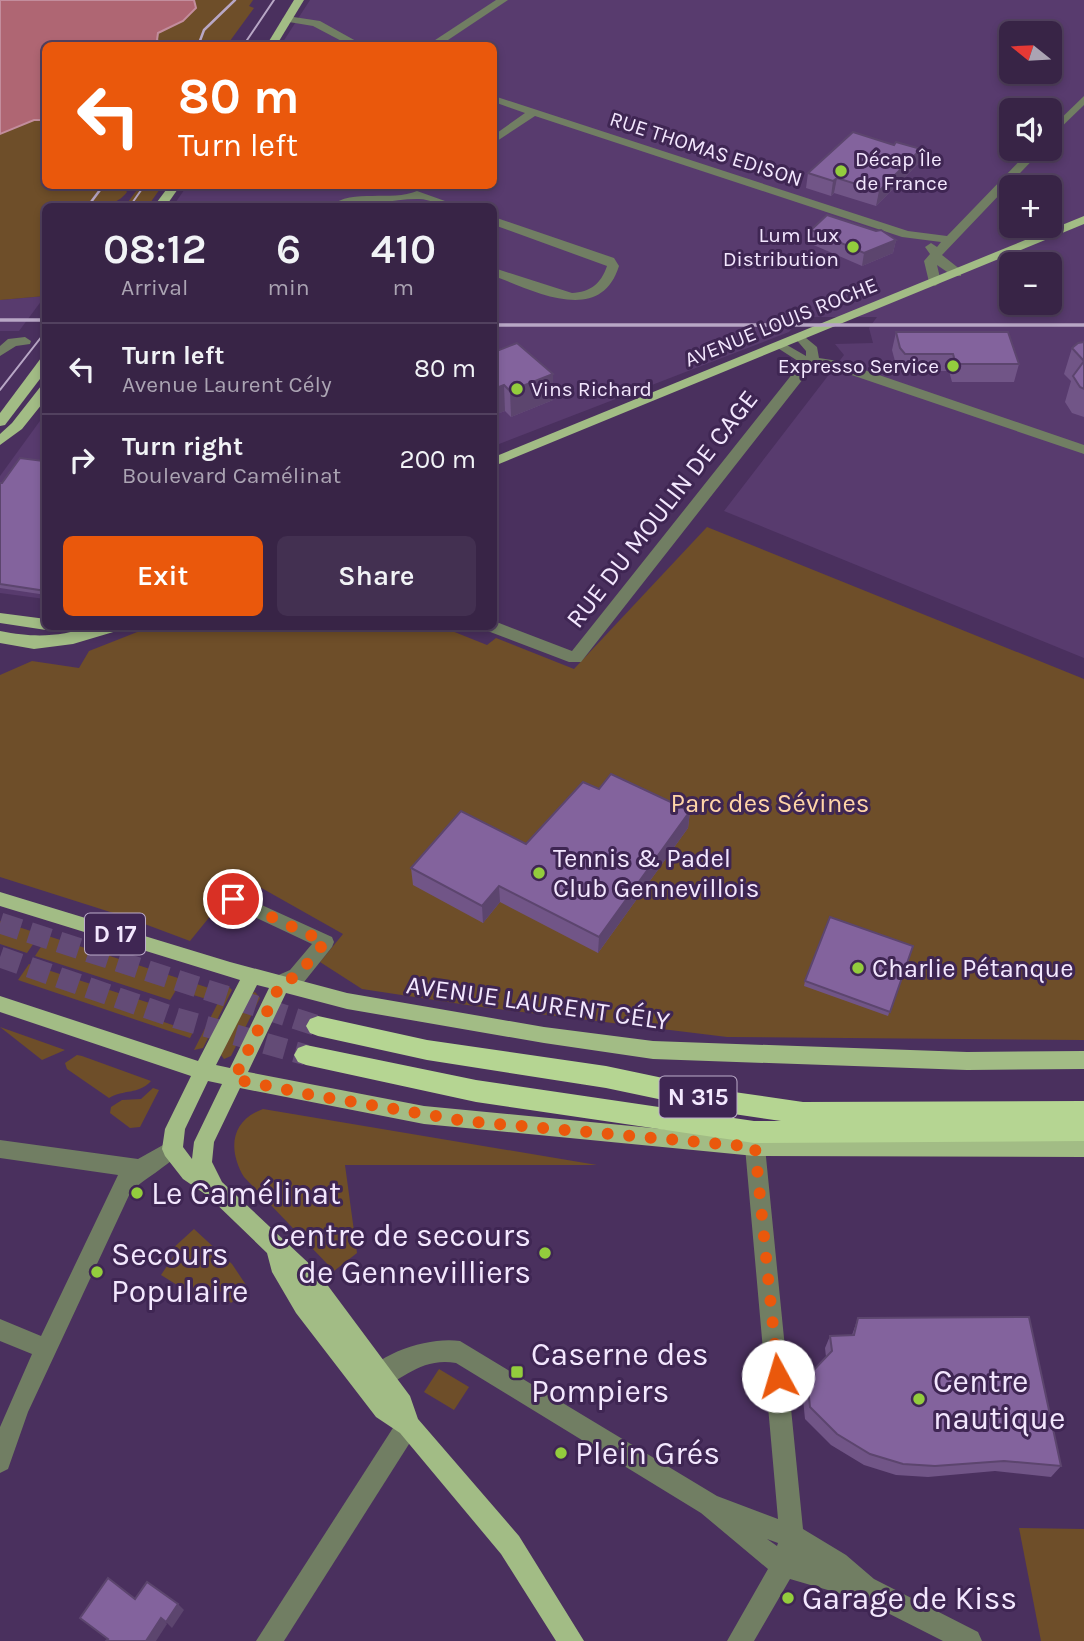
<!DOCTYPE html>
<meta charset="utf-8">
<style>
:root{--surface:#382446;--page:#433051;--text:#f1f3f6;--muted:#aba4b3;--line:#52415f;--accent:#ea580c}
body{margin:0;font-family:Karla,sans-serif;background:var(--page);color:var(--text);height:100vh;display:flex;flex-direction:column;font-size:26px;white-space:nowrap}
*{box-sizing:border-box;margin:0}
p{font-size:23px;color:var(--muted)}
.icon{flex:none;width:38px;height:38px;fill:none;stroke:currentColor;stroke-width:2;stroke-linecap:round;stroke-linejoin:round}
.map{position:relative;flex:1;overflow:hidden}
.panel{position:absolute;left:42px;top:203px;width:455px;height:427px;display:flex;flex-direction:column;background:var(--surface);border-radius:10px;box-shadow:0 4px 10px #0003,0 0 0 2px var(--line)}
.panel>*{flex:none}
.guide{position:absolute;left:42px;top:42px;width:455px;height:147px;border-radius:10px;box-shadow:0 4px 10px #0003,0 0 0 2px var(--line);background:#ea580c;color:#fff;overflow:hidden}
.needle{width:46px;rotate:288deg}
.tools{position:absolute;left:999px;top:21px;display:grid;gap:14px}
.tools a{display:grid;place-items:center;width:63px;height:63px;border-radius:10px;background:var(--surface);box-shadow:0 4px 10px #0003,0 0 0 2px var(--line);font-size:35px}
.pin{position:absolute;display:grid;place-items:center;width:60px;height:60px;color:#fff;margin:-30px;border:4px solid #fff;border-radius:50%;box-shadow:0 2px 7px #0007}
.me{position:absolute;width:77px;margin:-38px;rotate:354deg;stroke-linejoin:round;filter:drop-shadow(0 0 5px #0008)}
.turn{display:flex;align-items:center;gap:24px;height:147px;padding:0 21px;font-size:32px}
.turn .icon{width:91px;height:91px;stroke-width:2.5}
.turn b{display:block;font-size:49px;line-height:60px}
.eta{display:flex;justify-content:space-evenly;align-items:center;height:119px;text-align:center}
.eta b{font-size:42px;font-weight:600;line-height:49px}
.button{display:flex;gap:14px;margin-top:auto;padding:14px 21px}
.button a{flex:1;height:80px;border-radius:10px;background:var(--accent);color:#fff;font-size:28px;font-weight:600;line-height:80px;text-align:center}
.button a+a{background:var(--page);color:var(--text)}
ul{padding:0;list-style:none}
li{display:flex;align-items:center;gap:21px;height:91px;padding:0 21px;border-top:2px solid var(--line)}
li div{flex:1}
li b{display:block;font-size:26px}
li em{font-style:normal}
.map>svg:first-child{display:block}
.built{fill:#583b6e;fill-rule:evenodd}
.green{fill:#6e4e29}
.water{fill:#af6673;stroke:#c38d9d;stroke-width:2}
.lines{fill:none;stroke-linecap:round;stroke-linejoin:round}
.highway-tunnel{stroke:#634b76;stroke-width:21;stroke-dasharray:21 10;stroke-linecap:butt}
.minor{fill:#717e63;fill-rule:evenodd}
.major{fill:#a2bc85;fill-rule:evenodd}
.highway{fill:#b5d592;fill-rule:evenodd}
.tram{stroke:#b8a7c6;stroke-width:2}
.rail-far1{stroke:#b8a7c6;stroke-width:2.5}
.rail{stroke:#b8a7c6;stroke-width:3.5}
.wall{fill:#715587}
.shaded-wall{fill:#5c456e}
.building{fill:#83639d;stroke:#5c456e;stroke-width:2}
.route{stroke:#ea580c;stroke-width:12;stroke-dasharray:0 21.6}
.poi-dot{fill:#93cc3d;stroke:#3f2653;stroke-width:2.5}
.labels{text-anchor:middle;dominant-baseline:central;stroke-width:6;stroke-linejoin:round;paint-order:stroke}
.far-street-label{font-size:21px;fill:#f3e7fe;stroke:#3f2653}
.far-poi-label{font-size:21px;fill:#f3e7fe;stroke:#3f2653;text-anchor:start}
.shield{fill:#3f2653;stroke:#bdadcb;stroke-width:2}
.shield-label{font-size:24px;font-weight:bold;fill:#f3e7fe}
.street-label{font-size:26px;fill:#f3e7fe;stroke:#3f2653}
.park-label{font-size:26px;fill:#ffd5a8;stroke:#3f2653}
.poi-label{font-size:26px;fill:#f3e7fe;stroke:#3f2653;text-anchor:start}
.near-poi-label{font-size:32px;fill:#f3e7fe;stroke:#3f2653;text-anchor:start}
</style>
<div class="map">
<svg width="1084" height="1641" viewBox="0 0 1084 1641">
<rect width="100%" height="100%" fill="#4a305e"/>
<g class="built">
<path d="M310 0H1084V658L724 511 844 355 835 344 873 343 869 328 877 317H802L789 332 494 446V206H173L187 186H494V46L281 45ZM1012 33H1050V72H1012ZM1012 110H1050V149H1012ZM1012 187H1050V226H1012ZM1012 264H1050V303H1012Z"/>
<path d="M45 296 19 331H0V300Z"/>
<path d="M45 414V599L0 593V476Z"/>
</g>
<g class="green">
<path d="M0 0H253L249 6 254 8 227 45 46 46V186H127L125 189 127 192C111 214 71 206 46 206L45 296 0 300Z"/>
<path d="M140 186H162L148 206H125Z"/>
<path d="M707 527 1084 679V1040L727 1037 474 1006 362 989 320 962 343 934 242 877 190 941 126 917 0 877V675L32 661 79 668 89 651 150 627H442L487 645 496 638 574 669Z"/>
<path d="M0 921 40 934 27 953 0 944Z"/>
<path d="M48 936 215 990 210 1000 176 990 170 1000 35 956Z"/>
<path d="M29 964 165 1008 158 1020 193 1032 190 1038 18 980Z"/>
<path d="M227 985 232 990 203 1048 194 1050Z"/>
<path d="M255 992 260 998 231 1056 224 1059 221 1055 251 994Z"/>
<path d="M0 1027 65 1050 42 1060Z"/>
<path d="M77 1055 82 1056 151 1081C138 1095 124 1089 109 1098L67 1069 65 1063Z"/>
<path d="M153 1088 159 1090 140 1127 130 1128 110 1113 111 1107 122 1100 141 1099Z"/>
<path d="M263 1109 597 1165H345L357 1253 334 1271 244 1177C228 1150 230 1121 263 1109Z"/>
<path d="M194 1229 232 1264 248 1288 231 1303 217 1288 203 1301 161 1275 175 1254 171 1250Z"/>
<path d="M439 1369 469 1387 454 1410 424 1392Z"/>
<path d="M1019 1528 1084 1529V1641H1041Z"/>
</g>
<path class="water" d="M0 0H194L196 8 183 21 158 33 157 40 166 45 46 46 45 120H34L0 134Z"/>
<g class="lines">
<g class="highway-tunnel">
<path d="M0 923 318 1026"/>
<path d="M0 957 176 1018 306 1055"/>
</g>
<g class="minor">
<path d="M496 0H508L439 46H426Z"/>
<path d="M287 16 320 21 365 46H351L313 26 283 21 282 19Z"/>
<path d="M494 96 908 231 947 236 1031 149H1043L942 255 961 270V276H953L937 265 941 282 935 286 929 282 924 261 930 254 925 247 931 243 937 247 941 242 902 237 535 116 494 143V135L525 113 494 102Z"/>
<path d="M1084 96V105L1050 138V129Z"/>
<path d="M417 191 459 206C443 208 430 198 417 199 388 199 359 209 330 206 353 188 391 202 417 191Z"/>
<path d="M494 217 614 258 619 266C600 327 533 290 494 276V268L572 293C590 292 601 284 607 266L494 225Z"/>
<path d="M800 333 817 347 819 358 838 361 1084 445V454L831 368 814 365 581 662H569L485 630 483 626H494V621L572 651 801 363 773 345 780 341 806 356V351L794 337Z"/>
<path d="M25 337 31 341 30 344 16 346 0 356V346L8 339Z"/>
<path d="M233 892 332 937 334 942 332 947 304 982 281 991 274 989 271 983 274 977 290 970 312 944 227 904 224 899 227 894Z"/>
<path d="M755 1138 762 1140 765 1147 803 1529 846 1555 874 1579 978 1632 982 1641H943L862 1600 790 1579 754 1641H727L768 1569 701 1513 456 1363C420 1357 402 1381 372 1393L364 1390 361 1382C373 1353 431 1336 460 1341L717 1496 778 1519 745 1147 748 1140ZM767 1539 778 1543 777 1546Z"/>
<path d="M0 1140 138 1159 172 1140 179 1142 182 1149C177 1160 143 1180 131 1191L28 1412 8 1469 0 1473V1427L32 1354 0 1341V1319L41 1336 118 1175 0 1158Z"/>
<path d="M408 1413 416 1417 420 1425 416 1433 284 1641H256L400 1417Z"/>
</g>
<g class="major">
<path d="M294 0H304L276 46H266Z"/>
<path d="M169 186H180L166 206H154Z"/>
<path d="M1084 216V224L494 466V457Z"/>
<path d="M46 357V371L5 425 0 426V413L41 358Z"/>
<path d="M46 385V399L22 429 0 445V434L12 423 41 386Z"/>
<path d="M0 613 46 619V626H53L46 630 0 623Z"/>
<path d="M93 626H122L120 630 73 644 34 649 0 643V631C36 638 58 637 93 626Z"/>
<path d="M0 892 230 962 347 993 544 1027 653 1041 967 1052 1084 1051V1069L967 1070 653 1059 544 1043 347 1009 286 993 248 1072 424 1106 755 1138 1084 1139V1157L755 1156 424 1124 240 1088 214 1142 212 1162 222 1182 317 1271 410 1396 418 1419 519 1536 584 1641H556L501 1554 400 1433 376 1417 296 1313 272 1272 267 1253 208 1196 183 1179 165 1156 162 1149 165 1129 191 1076 0 1012V996L198 1061 240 980 0 906ZM257 985 269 988 230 1068 216 1065ZM208 1081 222 1084 194 1142 192 1159 183 1147 185 1129Z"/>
</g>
<path class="highway" d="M318 1016 427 1040 606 1066 720 1090 803 1102 1084 1101V1141L754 1143 476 1102 306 1065 298 1062 294 1055 298 1048 306 1045 476 1080 754 1121H781L720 1112 606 1088 427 1060 318 1036 310 1033 306 1026 310 1019Z"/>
<g class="tram">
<path d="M243 46 274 0"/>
<path d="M130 206 144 186"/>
<path d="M0 390 46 331"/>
</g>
<g class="rail-far1">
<path d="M198 46 204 30 235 0"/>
<path d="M88 206 103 186"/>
</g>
<g class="rail">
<path d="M0 320H46"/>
<path d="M494 325H1084"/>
</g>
</g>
<g class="wall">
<path d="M918 164 876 206 834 193 831 196 806 188 808 173Z"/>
<path d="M811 230 896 240 893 253 862 266 809 243Z"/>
<path d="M896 332 1019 364 1014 382H952L949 371H901L896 365 892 350Z"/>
<path d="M1084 342V417L1072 413 1065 402 1071 381 1064 374 1072 348Z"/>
<path d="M494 352 553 374V400L511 417 505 411 494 415Z"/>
<path d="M46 458V595L0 588V483H2L43 461Z"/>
<path d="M599 789 690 811 688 828 598 953 500 902 483 923 413 885 411 868 526 844Z"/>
<path d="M913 946 888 1016 804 986 805 981Z"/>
<path d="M858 1318 1061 1466 1051 1477 995 1471 928 1477 896 1475 864 1465 831 1445 805 1419 802 1389 807 1377 826 1357 825 1348 830 1336 852 1335Z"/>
</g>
<g class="shaded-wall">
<path d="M921 149 918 164 876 206 879 191Z"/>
<path d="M837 178 834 193 831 196 833 181Z"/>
<path d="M896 240 893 253 862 266 864 253Z"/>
<path d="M553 374V400L511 417 510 391Z"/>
<path d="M504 385 505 411 494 415V389Z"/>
<path d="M690 811 688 828 598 953 599 937Z"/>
<path d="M499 886 500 902 483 923 482 906Z"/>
<path d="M178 1604 184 1610 172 1628 166 1622Z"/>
<path d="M161 1618 167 1624 156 1641H146Z"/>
</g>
<g class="building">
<path d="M853 132 894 145 896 142 921 149 879 191 837 178 833 181 808 173Z"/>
<path d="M827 215 876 231 881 230 896 240 864 253 811 230Z"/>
<path d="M896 332H1008L1019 364H956L953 354H905L900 348Z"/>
<path d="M1084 342V389L1080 387 1073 376 1084 361 1072 348 1078 343Z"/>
<path d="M517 343 553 374 510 391 504 385 494 389V352Z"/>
<path d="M20 458 43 461 46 458V591L0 584V483H2Z"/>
<path d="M611 774 690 811 599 937 499 886 482 906 411 868 461 811 526 844 583 782 599 789Z"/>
<path d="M830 917 913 946 890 1012 805 981Z"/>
<path d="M1029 1317 1061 1466 1004 1461 935 1466 903 1464 870 1454 837 1434 810 1407 807 1377 832 1351 830 1336 854 1335 858 1318Z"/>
<path d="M108 1578 135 1599 147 1582 178 1604 166 1622 161 1618 146 1641H106L108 1639 80 1618Z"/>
</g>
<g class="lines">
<path class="route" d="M233 899 325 942 297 976 281 983 234 1079 312 1095 465 1121 755 1147 778 1376"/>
</g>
<g class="poi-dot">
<circle cx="841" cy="171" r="7"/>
<circle cx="853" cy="247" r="7"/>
<circle cx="953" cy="366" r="7"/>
<circle cx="517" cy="389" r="7"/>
<circle cx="539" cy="873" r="7"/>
<circle cx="858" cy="968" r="7"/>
<circle cx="137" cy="1193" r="7"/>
<circle cx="545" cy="1253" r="7"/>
<circle cx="97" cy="1272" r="7"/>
<rect x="510" y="1365" width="14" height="14" rx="3.5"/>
<circle cx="919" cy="1399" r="7"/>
<circle cx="561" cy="1453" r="7"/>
<circle cx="788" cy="1598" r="7"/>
</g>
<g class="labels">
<g class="far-street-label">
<text transform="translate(706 149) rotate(18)">RUE THOMAS EDISON</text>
<text transform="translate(781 322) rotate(-22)">AVENUE LOUIS ROCHE</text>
</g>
<g class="far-poi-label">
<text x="855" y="159">Décap Île<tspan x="855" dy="24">de France</tspan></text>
<text x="839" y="235" text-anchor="end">Lum Lux<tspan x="839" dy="24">Distribution</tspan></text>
<text x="939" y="366" text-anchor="end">Expresso Service</text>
<text x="531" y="389">Vins Richard</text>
</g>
<g class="shield">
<rect x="85" y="913.5" width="60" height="41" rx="5"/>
<rect x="659.5" y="1076.5" width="77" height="41" rx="5"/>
</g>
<g class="shield-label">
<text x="115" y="934">D 17</text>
<text x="698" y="1097">N 315</text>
</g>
<g class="street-label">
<text transform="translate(662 509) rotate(-52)">RUE DU MOULIN DE CAGE</text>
<text transform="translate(538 1003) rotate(8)">AVENUE LAURENT CÉLY</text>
</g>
<g class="park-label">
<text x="770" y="803">Parc des Sévines</text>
</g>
<g class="poi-label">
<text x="553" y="858">Tennis &amp; Padel<tspan x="553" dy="30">Club Gennevillois</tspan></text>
<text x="872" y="968">Charlie Pétanque</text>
</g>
<g class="near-poi-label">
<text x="151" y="1193">Le Camélinat</text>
<text x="531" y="1235" text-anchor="end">Centre de secours<tspan x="531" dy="37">de Gennevilliers</tspan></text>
<text x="111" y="1254">Secours<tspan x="111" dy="37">Populaire</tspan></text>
<text x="531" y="1354">Caserne des<tspan x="531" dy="37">Pompiers</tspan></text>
<text x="933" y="1381">Centre<tspan x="933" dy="37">nautique</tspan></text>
<text x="575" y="1453">Plein Grés</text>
<text x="802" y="1598">Garage de Kiss</text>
</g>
</g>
</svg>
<div class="tools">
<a><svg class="needle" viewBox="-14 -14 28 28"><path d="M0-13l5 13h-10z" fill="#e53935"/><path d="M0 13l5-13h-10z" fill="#aba4b3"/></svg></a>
<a><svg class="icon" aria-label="sound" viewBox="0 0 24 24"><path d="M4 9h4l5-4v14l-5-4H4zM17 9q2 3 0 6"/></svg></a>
<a>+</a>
<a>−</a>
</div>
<div class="pin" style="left:233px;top:899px;background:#d93025"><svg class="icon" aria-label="arrive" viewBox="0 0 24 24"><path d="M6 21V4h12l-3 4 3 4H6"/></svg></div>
<svg class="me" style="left:778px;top:1376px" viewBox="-20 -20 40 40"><circle r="19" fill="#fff"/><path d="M0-13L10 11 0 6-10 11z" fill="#ea580c"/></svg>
<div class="guide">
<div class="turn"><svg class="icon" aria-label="left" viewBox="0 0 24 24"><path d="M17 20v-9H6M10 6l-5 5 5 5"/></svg><div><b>80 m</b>Turn left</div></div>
</div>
<section class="panel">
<div class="eta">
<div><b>08:12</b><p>Arrival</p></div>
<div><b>6</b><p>min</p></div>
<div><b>410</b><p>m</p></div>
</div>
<ul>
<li><svg class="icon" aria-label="left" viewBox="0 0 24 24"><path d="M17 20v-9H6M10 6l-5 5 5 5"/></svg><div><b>Turn left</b><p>Avenue Laurent Cély</p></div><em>80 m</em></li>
<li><svg class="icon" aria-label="right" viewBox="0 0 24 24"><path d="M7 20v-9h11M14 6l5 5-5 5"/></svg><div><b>Turn right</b><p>Boulevard Camélinat</p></div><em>200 m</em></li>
</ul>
<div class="button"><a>Exit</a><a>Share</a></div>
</section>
</div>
